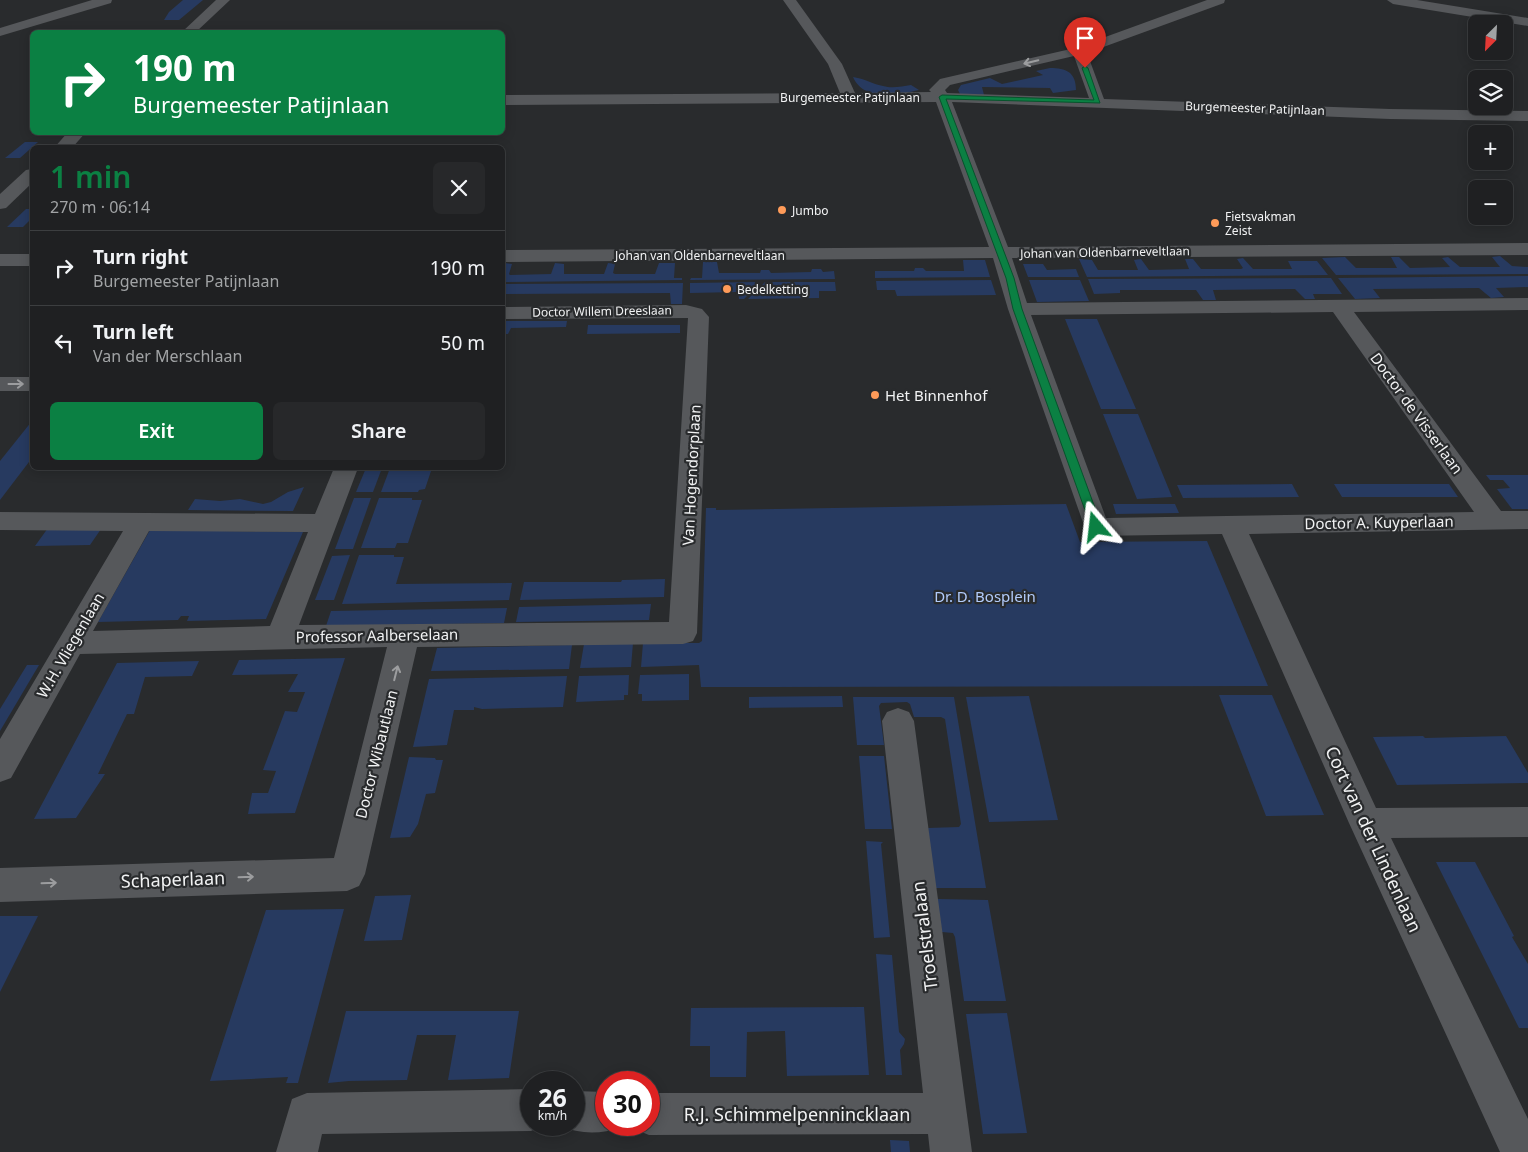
<!DOCTYPE html>
<meta charset="utf-8">
<style>
:root{--surface:#1f2022;--page:#27282a;--text:#f1f3f6;--muted:#a1a3a5;--line:#3c3e40;--accent:#0b8043}
body{margin:0;font-family:"Noto Sans",sans-serif;background:var(--page);color:var(--text);height:100vh;display:flex;flex-direction:column;font-size:19px;white-space:nowrap}
*{box-sizing:border-box;margin:0}
p{font-size:16px;color:var(--muted)}
.icon{flex:none;width:28px;height:28px;fill:none;stroke:currentColor;stroke-width:2;stroke-linecap:round;stroke-linejoin:round}
.map{position:relative;flex:1;overflow:hidden}
.panel{position:absolute;left:30px;top:145px;width:475px;height:325px;display:flex;flex-direction:column;background:var(--surface);border-radius:8px;box-shadow:0 2px 12px #0003,0 0 0 1px var(--line)}
.panel>*{flex:none}
.guide{position:absolute;left:30px;top:30px;width:475px;height:105px;border-radius:8px;box-shadow:0 2px 12px #0003,0 0 0 1px var(--line);background:#0b8043;color:#fff;overflow:hidden}
.needle{width:32px;rotate:204deg}
.buttons{position:absolute;left:1468px;top:15px;display:grid;gap:10px}
.buttons a{display:grid;place-items:center;width:45px;height:45px;border-radius:8px;background:var(--surface);box-shadow:0 2px 12px #0003,0 0 0 1px var(--line);font-size:25px}
.speed{position:absolute;left:520px;top:1071px;display:flex;gap:10px;font-size:25px;font-weight:700;text-align:center}
.speed>*{display:grid;place-content:center;width:65px;height:65px;border-radius:50%;background:var(--surface);box-shadow:0 2px 12px #0003,0 0 0 1px var(--line);line-height:1}
.speed small{font-size:12px;font-weight:400}
.speed .limit{border:8px solid #d22;background:#fff;color:#111}
.pin{position:absolute;display:grid;place-items:center;width:42px;height:42px;color:#fff;margin:-51px -21px;border-radius:50% 50% 50% 0;rotate:-45deg;box-shadow:0 0 5px #0007}
.pin .icon{rotate:45deg}
.me{position:absolute;width:55px;margin:-28px;rotate:343deg;stroke-linejoin:round;filter:drop-shadow(0 0 4px #0008)}
.turn{display:flex;align-items:center;gap:18px;height:105px;padding:0 20px;font-size:22px}
.turn .icon{width:65px;height:65px;stroke-width:2.5}
.turn b{display:block;font-size:35px;line-height:42px}
.round{display:grid;place-items:center;flex:none;width:52px;height:52px;border-radius:8px;background:var(--page)}
.summary{display:flex;align-items:center;justify-content:space-between;height:85px;padding:0 20px}
h1{font-size:30px;font-weight:600;line-height:38px;color:var(--accent)}
.cta{display:flex;gap:10px;margin-top:auto;padding:10px 20px}
.cta a{flex:1;height:58px;border-radius:8px;background:var(--accent);color:#fff;font-size:20px;font-weight:600;line-height:58px;text-align:center}
.cta a+a{background:var(--page);color:var(--text)}
ul{padding:0;list-style:none}
li{display:flex;align-items:center;gap:15px;height:75px;padding:0 20px;border-top:1px solid var(--line)}
li div{flex:1}
li b{display:block;font-size:19px}
li em{font-style:normal}
.map>svg:first-child{display:block}
.green{fill:#273a60}
.lines{fill:none;stroke-linecap:round;stroke-linejoin:round}
.street{fill:#56585b;fill-rule:evenodd}
.secondary{fill:#56585b;fill-rule:evenodd}
.oneway{stroke:#9c9d9f}
.route{fill:#0b8043;stroke:#07532c}
.poi-dot{fill:#fe9b59;stroke:#292b2d;stroke-width:2}
.labels{text-anchor:middle;dominant-baseline:central;stroke-width:4.5;stroke-linejoin:round;paint-order:stroke}
.far-street-label{font-size:12px;fill:#f1f2f3;stroke:#292b2d}
.far-poi-label{font-size:12px;fill:#f1f2f3;stroke:#292b2d;text-anchor:start}
.poi-label{font-size:15px;fill:#f1f2f3;stroke:#292b2d;text-anchor:start}
.street-label{font-size:15px;fill:#f1f2f3;stroke:#292b2d}
.park-label{font-size:15px;fill:#b2cbfb;stroke:#292b2d}
.near-street-label{font-size:18px;fill:#f1f2f3;stroke:#292b2d}
</style>
<div class="map">
<svg width="1528" height="1152" viewBox="0 0 1528 1152">
<rect width="100%" height="100%" fill="#292b2d"/>
<g class="green">
<path d="M183 0H203L179 20H164L169 12Z"/>
<path d="M1050 68C1066 68 1076 72 1076 90L1053 93 1050 88 982 87 984 95 960 94 958 90 961 85 990 78 1002 84 1043 75 1036 71Z"/>
<path d="M853 77C867 79 871 84 883 86 893 89 902 86 911 85L919 90C897 95 864 102 853 77Z"/>
<path d="M25 142H38L20 158H5Z"/>
<path d="M26 209H32V218L23 227H7Z"/>
<path d="M1500 256 1512 266 1528 267V274L1336 275 1322 258 1345 257 1356 268H1397L1391 257H1399L1410 268 1450 267 1442 258 1448 257 1460 267H1500L1492 257Z"/>
<path d="M1243 258 1253 269H1292L1288 261H1317L1328 275 1087 277 1079 259 1092 260 1098 270H1138L1134 260 1141 259 1149 270 1189 269 1185 259H1193L1201 269H1241L1243 268 1237 259Z"/>
<path d="M963 260H985L990 277 875 278V271H914L915 268H923L926 271H964Z"/>
<path d="M703 262H717L719 273H760L761 270H769L771 273 811 272 812 269H821L823 272 834 271 835 279 690 280 691 278H702Z"/>
<path d="M505 263 512 264 509 274 510 275 551 274 555 263 564 264V274H604L608 263 615 264 613 273 615 274H655L659 263H675L674 278H682V280L503 282V269Z"/>
<path d="M1023 264H1043L1047 270 1076 269 1079 277H1028Z"/>
<path d="M1528 276V287L1496 288 1504 297 1491 298 1479 288 1373 289 1380 298 1355 299 1338 278Z"/>
<path d="M1331 278 1342 294H1313L1315 299H1305L1295 289 1213 290 1216 300H1203L1196 290H1120V293L1094 294 1088 279Z"/>
<path d="M991 280 996 295 897 296 895 290H877L876 281Z"/>
<path d="M1029 280H1080L1089 301 1037 302Z"/>
<path d="M755 282 756 287 744 299H739L738 292 690 293V283Z"/>
<path d="M765 282H835L836 291H819V298L748 299Z"/>
<path d="M683 283 682 304H671L670 293 503 294V284Z"/>
<path d="M1065 319H1097L1136 409H1101Z"/>
<path d="M503 321H567L566 327 511 328 508 334H503Z"/>
<path d="M588 325H680V333L587 334Z"/>
<path d="M1103 414H1138L1172 497 1137 499Z"/>
<path d="M32 421V458L0 500V461Z"/>
<path d="M366 468H382L373 492H356Z"/>
<path d="M390 468H432L425 489 419 490 418 492H381Z"/>
<path d="M1486 475H1528V509H1512L1497 489 1510 488 1503 480H1490Z"/>
<path d="M1292 484 1299 497 1183 498 1177 485Z"/>
<path d="M1334 484H1449L1458 497H1342Z"/>
<path d="M304 487 293 511 188 510 195 499 220 501 240 499 263 504 271 502 288 492Z"/>
<path d="M354 498H371L353 549H335Z"/>
<path d="M379 498H412V500H422L408 543H397L395 548H361Z"/>
<path d="M1066 504 1080 542 1207 541 1268 686 701 687 699 665 641 667 643 643H699L702 641 706 508H716V510Z"/>
<path d="M1113 504H1175L1179 513 1116 514Z"/>
<path d="M48 528 101 529 90 545 35 546Z"/>
<path d="M150 530 303 532 266 619 187 621 189 616H181L178 620 98 622Z"/>
<path d="M350 555 334 600H315L332 556Z"/>
<path d="M359 555H394V557H404L396 584 512 583 509 600 342 604Z"/>
<path d="M665 579 664 597 520 600 524 582H621L622 580Z"/>
<path d="M651 604 649 620 516 622 519 607Z"/>
<path d="M507 608 504 623 326 626 331 611Z"/>
<path d="M633 643 631 667 580 668 584 644Z"/>
<path d="M572 645 569 669 431 671 437 648Z"/>
<path d="M345 658 295 813 248 814 252 793H268L276 771 263 770 285 711 297 712 305 692H288L298 674 232 675 239 660Z"/>
<path d="M199 661 192 676 145 677 134 714H127L98 774H105L76 818 34 819 117 663Z"/>
<path d="M27 665H39L0 731V709Z"/>
<path d="M689 674V700L642 701V694H638L640 675Z"/>
<path d="M629 675 628 695H624V700L576 702 579 676Z"/>
<path d="M567 676 563 707 482 709 474 707V710H454L447 745 413 747 429 679Z"/>
<path d="M1219 695H1272L1324 815 1266 816Z"/>
<path d="M842 696 843 707 749 708V697Z"/>
<path d="M1029 696 1058 820 989 822 966 697Z"/>
<path d="M853 697H954L986 888H935L928 828 959 827 961 824 945 719 941 717H914L910 704 907 702 881 703 879 706 884 745H857Z"/>
<path d="M1423 736 1425 738 1506 736 1528 773V783L1397 785 1373 737Z"/>
<path d="M859 756H884L892 829H865Z"/>
<path d="M409 757 435 758 436 760H443L435 793 426 794 418 824 410 837 390 838Z"/>
<path d="M866 841 883 842 881 844 890 937 874 938Z"/>
<path d="M1436 862H1475L1514 936 1512 937 1528 964V1028H1519Z"/>
<path d="M411 895 402 940 364 941 375 896Z"/>
<path d="M937 899 988 900 1006 1001H964L955 937 953 933 942 932Z"/>
<path d="M344 909 298 1083H286L288 1077 210 1081 266 910Z"/>
<path d="M0 916H38L0 992Z"/>
<path d="M876 954 892 955 899 1032 905 1039 904 1044 900 1050 902 1075H886Z"/>
<path d="M864 1007 869 1075 787 1076 785 1031 747 1032 746 1077H710V1046H690L691 1008Z"/>
<path d="M346 1011H519L509 1078 448 1080 456 1035H417L407 1080 349 1081 328 1083Z"/>
<path d="M1007 1013 1027 1133 983 1134 966 1014Z"/>
<path d="M890 1140 909 1141 910 1152H891Z"/>
</g>
<g class="lines">
<g class="street">
<path d="M92 0H112L111 3 0 36V28Z"/>
<path d="M783 0H796L842 64 855 93 931 92 929 90 940 79 1075 48 1207 0H1225L1224 3 1087 53 1104 99 1390 109 1528 111V121L1390 119 952 102 1008 247 1528 243V255L1012 258 1027 303 1528 298V310L1354 312 1501 511H1528V529L1249 534 1376 808 1528 807V837L1391 838 1528 1119V1152H1500L1349 823 1222 534 1096 536 1087 534 1008 309 993 258 502 262V250L989 247 936 102 502 105V95L840 93 828 64ZM1074 56 1089 98 947 93 945 90 950 85ZM1333 312 1474 512 1106 518 1031 315Z"/>
<path d="M1387 0H1417L1528 18V26L1393 4Z"/>
<rect x="0" y="254" width="32" height="12"/>
<path d="M686 305 702 309 709 317 697 633 693 641 683 644 417 647 365 874 359 886 347 891 0 902V868L334 858 387 647 80 654 11 778 0 782V739L123 531 0 530V512L315 514 334 468H358L299 625 669 622 688 318 502 319V307ZM149 531 308 532 270 626 93 631Z"/>
<rect x="0" y="377" width="32" height="14"/>
<path d="M898 708 909 712 914 721 972 1152H930L928 1134 649 1135 634 1129 633 1125H649V1093H923L882 721 887 712Z"/>
<path d="M531 1089V1125H544L531 1131 322 1134 318 1152H276L292 1099 307 1093Z"/>
<path d="M574 1091 606 1092V1125H621V1127C600 1135 580 1134 559 1126L574 1125Z"/>
</g>
<g class="secondary">
<path d="M216 0H230L196 32H182Z"/>
<path d="M68 132H86L72 148H54Z"/>
<path d="M32 169V183L6 208 0 209V194L26 170Z"/>
</g>
</g>
<defs><path id="oneway-shaft" d="M-6 0H5M1.5-3L5.5 0L1.5 3" fill="none" stroke-width="1.6" stroke-linecap="round" stroke-linejoin="round" transform="scale(1.25)"/></defs>
<g class="oneway">
<use href="#oneway-shaft" transform="translate(1031 62) rotate(167)"/>
<use href="#oneway-shaft" transform="translate(16 384)"/>
<use href="#oneway-shaft" transform="translate(396 673) rotate(-76)"/>
<use href="#oneway-shaft" transform="translate(246 877) rotate(-2)"/>
<use href="#oneway-shaft" transform="translate(49 883) rotate(-2)"/>
</g>
<path class="route" d="M1085 66 1088 68 1100 103 946 99 1014 278 1022 309 1102 527 1096 531 1091 527 1013 309 1006 278 939 97 942 95 1094 100 1082 68Z"/>
<g class="poi-dot">
<circle cx="782" cy="210" r="5"/>
<circle cx="1215" cy="223" r="5"/>
<circle cx="727" cy="289" r="5"/>
<circle cx="875" cy="395" r="5"/>
</g>
<g class="labels">
<g class="far-street-label">
<text x="850" y="97">Burgemeester Patijnlaan</text>
<text transform="translate(1255 108) rotate(2)">Burgemeester Patijnlaan</text>
<text transform="translate(1105 252) rotate(-1)">Johan van Oldenbarneveltlaan</text>
<text x="700" y="255">Johan van Oldenbarneveltlaan</text>
<text transform="translate(602 311) rotate(-1)">Doctor Willem Dreeslaan</text>
</g>
<g class="far-poi-label">
<text x="792" y="210">Jumbo</text>
<text x="1225" y="216">Fietsvakman<tspan x="1225" dy="14">Zeist</tspan></text>
<text x="737" y="289">Bedelketting</text>
</g>
<g class="poi-label">
<text x="885" y="395">Het Binnenhof</text>
</g>
<g class="street-label">
<text transform="translate(1417 413) rotate(54)">Doctor de Visserlaan</text>
<text transform="translate(691 475) rotate(-87)">Van Hogendorplaan</text>
<text transform="translate(1379 522) rotate(-1)">Doctor A. Kuyperlaan</text>
<text transform="translate(377 635) rotate(-1)">Professor Aalberselaan</text>
<text transform="translate(70 645) rotate(-60)">W.H. Vliegenlaan</text>
<text transform="translate(376 754) rotate(-76)">Doctor Wibautlaan</text>
</g>
<g class="park-label">
<text x="985" y="596">Dr. D. Bosplein</text>
</g>
<g class="near-street-label">
<text transform="translate(1374 839) rotate(65)">Cort van der Lindenlaan</text>
<text transform="translate(173 879) rotate(-2)">Schaperlaan</text>
<text transform="translate(924 936) rotate(-97)">Troelstralaan</text>
<text x="797" y="1114">R.J. Schimmelpennincklaan</text>
</g>
</g>
</svg>
<div class="buttons">
<a><svg class="needle" viewBox="-14 -14 28 28"><path d="M0-13l5 13h-10z" fill="#e53935"/><path d="M0 13l5-13h-10z" fill="#a1a3a5"/></svg></a>
<a><svg class="icon" aria-label="layers" viewBox="0 0 24 24"><path d="M12 4l9 5-9 5-9-5zM3 14l9 5 9-5"/></svg></a>
<a>+</a>
<a>−</a>
</div>
<div class="speed"><div>26<small>km/h</small></div><div class="limit">30</div></div>
<div class="pin" style="left:1085px;top:68px;background:#d93025"><svg class="icon" aria-label="arrive" viewBox="0 0 24 24"><path d="M6 21V4h12l-3 4 3 4H6"/></svg></div>
<svg class="me" style="left:1096px;top:527px" viewBox="-20 -20 40 40"><path d="M0-17L14 15 0 8-14 15z" fill="#0b8043" stroke="#fff" stroke-width="4"/></svg>
<div class="guide">
<div class="turn"><svg class="icon" aria-label="right" viewBox="0 0 24 24"><path d="M7 20v-9h11M14 6l5 5-5 5"/></svg><div><b>190 m</b>Burgemeester Patijnlaan</div></div>
</div>
<section class="panel">
<div class="summary"><div><h1>1 min</h1><p>270 m · 06:14</p></div><a class="round"><svg class="icon" aria-label="close" viewBox="0 0 24 24"><path d="M6 6l12 12M18 6L6 18"/></svg></a></div>
<ul>
<li><svg class="icon" aria-label="right" viewBox="0 0 24 24"><path d="M7 20v-9h11M14 6l5 5-5 5"/></svg><div><b>Turn right</b><p>Burgemeester Patijnlaan</p></div><em>190 m</em></li>
<li><svg class="icon" aria-label="left" viewBox="0 0 24 24"><path d="M17 20v-9H6M10 6l-5 5 5 5"/></svg><div><b>Turn left</b><p>Van der Merschlaan</p></div><em>50 m</em></li>
</ul>
<div class="cta"><a>Exit</a><a>Share</a></div>
</section>
</div>
